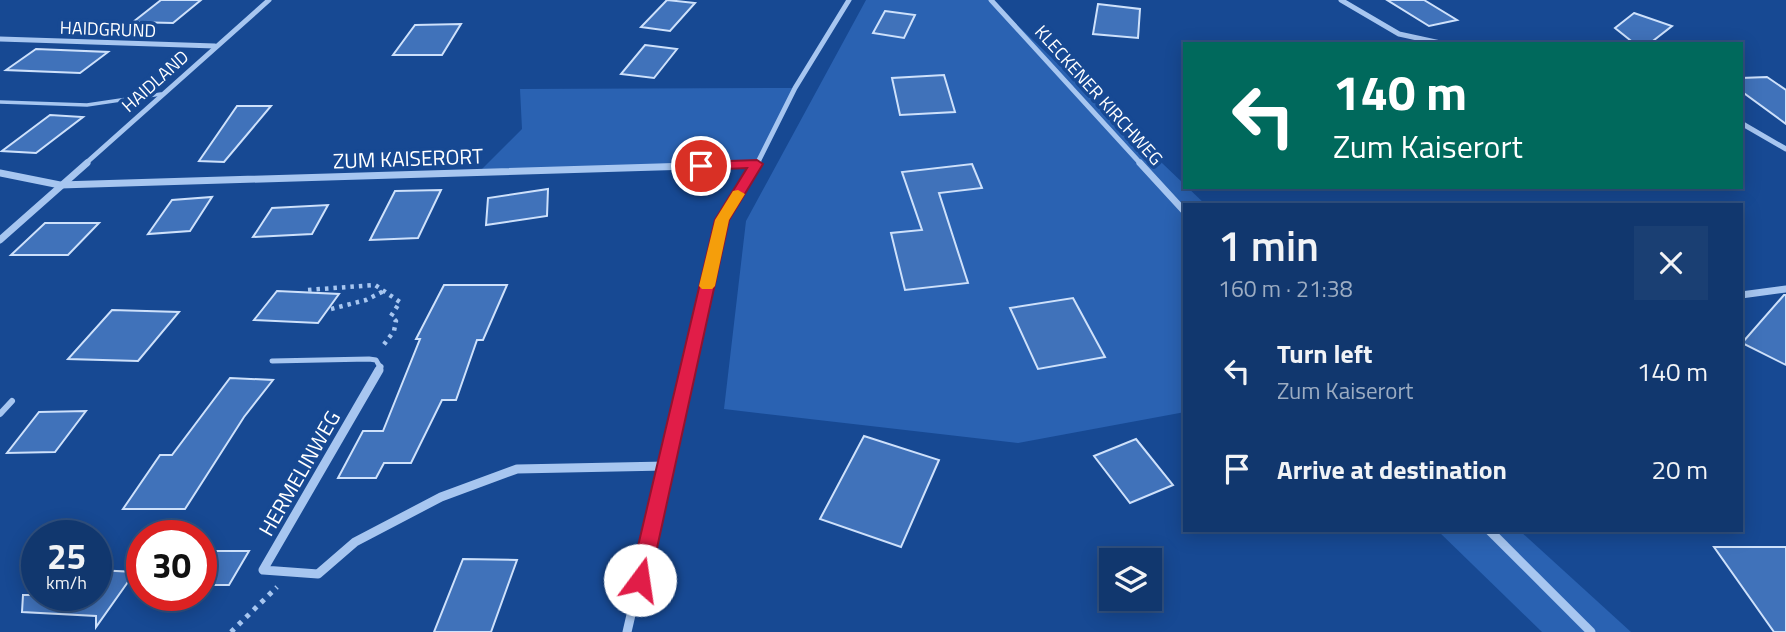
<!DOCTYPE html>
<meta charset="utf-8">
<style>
:root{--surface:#11376e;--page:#1a3f73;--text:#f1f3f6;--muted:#9cacc2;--line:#305181}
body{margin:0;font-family:"Titillium Web",sans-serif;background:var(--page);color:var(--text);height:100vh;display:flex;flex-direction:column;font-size:26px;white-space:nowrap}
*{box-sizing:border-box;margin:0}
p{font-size:23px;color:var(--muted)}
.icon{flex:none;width:38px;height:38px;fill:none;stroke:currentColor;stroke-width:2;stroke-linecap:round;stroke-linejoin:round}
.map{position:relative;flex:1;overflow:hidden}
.side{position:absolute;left:1183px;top:203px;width:560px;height:329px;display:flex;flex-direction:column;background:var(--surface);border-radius:0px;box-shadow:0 4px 18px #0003,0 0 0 2px var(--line)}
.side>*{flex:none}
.guide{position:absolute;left:1183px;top:42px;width:560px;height:147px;border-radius:0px;box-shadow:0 4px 18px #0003,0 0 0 2px var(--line);background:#00695c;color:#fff;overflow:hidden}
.fabs{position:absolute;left:1099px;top:548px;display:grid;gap:14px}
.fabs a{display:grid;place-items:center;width:63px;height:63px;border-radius:0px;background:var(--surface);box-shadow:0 4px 18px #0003,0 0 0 2px var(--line);font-size:35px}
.speed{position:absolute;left:21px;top:520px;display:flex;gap:14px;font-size:35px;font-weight:700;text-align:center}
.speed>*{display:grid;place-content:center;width:91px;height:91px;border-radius:50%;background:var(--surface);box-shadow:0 4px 18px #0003,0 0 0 2px var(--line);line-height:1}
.speed small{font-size:18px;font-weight:400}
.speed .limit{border:10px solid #d22;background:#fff;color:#111}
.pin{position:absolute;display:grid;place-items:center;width:60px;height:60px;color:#fff;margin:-30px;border:4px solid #fff;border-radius:50%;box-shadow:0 2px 7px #0007}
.me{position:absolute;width:77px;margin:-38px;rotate:14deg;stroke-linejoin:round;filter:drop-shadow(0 0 5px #0008)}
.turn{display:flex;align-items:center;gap:24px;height:147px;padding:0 35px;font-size:32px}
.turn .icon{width:91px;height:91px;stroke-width:2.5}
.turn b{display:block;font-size:49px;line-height:60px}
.round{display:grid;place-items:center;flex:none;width:74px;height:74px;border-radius:0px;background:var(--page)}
.overview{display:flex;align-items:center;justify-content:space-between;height:119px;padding:0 35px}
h1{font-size:42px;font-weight:600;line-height:52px}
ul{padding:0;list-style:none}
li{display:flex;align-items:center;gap:21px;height:98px;padding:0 35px}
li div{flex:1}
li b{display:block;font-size:26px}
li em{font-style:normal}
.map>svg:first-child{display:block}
.green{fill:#2a62b2}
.building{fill:#4072ba;stroke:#cee1fb;stroke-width:2}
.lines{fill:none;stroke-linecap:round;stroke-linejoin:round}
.path-far1{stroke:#a7c6f0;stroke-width:4.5;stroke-dasharray:3.5 5;stroke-linecap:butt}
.path{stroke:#a7c6f0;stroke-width:5;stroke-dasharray:4.5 6;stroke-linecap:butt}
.lane-far2{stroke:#a7c6f0;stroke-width:3.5}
.lane-far1{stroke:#a7c6f0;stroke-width:5}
.lane{stroke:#a7c6f0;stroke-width:6}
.street-far2{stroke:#a7c6f0;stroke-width:5}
.street-far1{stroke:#a7c6f0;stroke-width:7}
.street{stroke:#a7c6f0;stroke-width:9}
.route{fill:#e11d48;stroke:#92132f;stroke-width:2}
.slow{fill:#f59e0b}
.labels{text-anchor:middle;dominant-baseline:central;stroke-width:7;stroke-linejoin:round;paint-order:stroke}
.far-street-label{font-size:18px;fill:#fff;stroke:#174993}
.street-label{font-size:21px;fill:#fff;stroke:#174993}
</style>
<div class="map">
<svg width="1786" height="632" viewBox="0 0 1786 632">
<rect width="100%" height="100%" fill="#174993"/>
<g class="green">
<path d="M866 0H991L1206 205H1185V412L1018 443 724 409 746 221Z"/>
<path d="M795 88 757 164 478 173 522 129 520 89Z"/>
<path d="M1437 530H1519L1631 632H1542Z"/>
</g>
<g class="building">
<path d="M161 0H201L173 23 133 22Z"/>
<path d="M667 0 695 3 670 31 641 27Z"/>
<path d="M1387 0H1424L1457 20 1429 26Z"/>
<path d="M1098 4 1140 9 1138 38 1093 34Z"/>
<path d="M885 11 915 15 904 38 873 33Z"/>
<path d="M1634 13 1672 26 1649 44H1635L1615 28Z"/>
<path d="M461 24 442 55H393L415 25Z"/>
<path d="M645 45 677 49 654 78 621 74Z"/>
<path d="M36 49 108 52 80 73 6 70Z"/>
<path d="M944 75 955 112 900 115 892 78Z"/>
<path d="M1767 77 1786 90V124L1741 91V78Z"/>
<path d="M237 106H271L224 162 199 161Z"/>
<path d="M50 115 83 117 36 153 2 151Z"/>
<path d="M972 164 982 188 939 193 968 283 905 290 891 233 922 230 902 172Z"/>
<path d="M548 189 547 216 486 225 488 198Z"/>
<path d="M441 190 418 238 370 240 395 191Z"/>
<path d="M212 197 190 231 148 234 172 200Z"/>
<path d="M328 205 312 234 253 237 272 208Z"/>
<path d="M45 223H99L68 255H11Z"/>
<path d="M444 285H507L483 340H477L456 400H442L411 463H384L376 478H338L363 431H383L420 339H416Z"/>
<path d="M277 291 339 294 318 323 254 320Z"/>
<path d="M1784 295H1786V365L1742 343Z"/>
<path d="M1073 298 1105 357 1038 369 1010 308Z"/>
<path d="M112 310 179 312 138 361 68 359Z"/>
<path d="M230 378 273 380 244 417 185 509H123L160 455H172Z"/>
<path d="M86 411 55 452 7 453 39 412Z"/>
<path d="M864 436 939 460 901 547 820 519Z"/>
<path d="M1136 439 1173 485 1130 503 1094 456Z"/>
<path d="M1714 547H1786V632H1774Z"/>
<path d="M215 551H249L229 585H201V574Z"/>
<path d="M463 559 517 560 491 632H434Z"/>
<path d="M96 570 135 572 96 627V616L22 612 23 595H96Z"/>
</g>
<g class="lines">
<g class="path-far1">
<path d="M308 290 375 285 400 302 391 316 396 321 394 331 382 347"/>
<path d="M331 309 366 300 384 291"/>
</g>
<path class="path" d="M231 632 277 587"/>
<path class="lane-far2" d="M0 102 87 105 161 94"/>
<path class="lane-far1" d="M272 361 369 359 376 360 380 367"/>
<path class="lane" d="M0 414 12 401"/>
<g class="street-far2">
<path d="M991 0 1141 164"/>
<path d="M1341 0 1399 34 1445 44"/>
<path d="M0 39 215 46"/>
<path d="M1741 123 1786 149"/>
<path d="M85 164 269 0"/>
<path d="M743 164H757"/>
<path d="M757 164 795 88 849 0"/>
</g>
<g class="street-far1">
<path d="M1140 163 1185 212"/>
<path d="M0 173 60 185 757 164"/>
<path d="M0 240 87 163"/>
<path d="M1741 295 1786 289"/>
<path d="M378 371 380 367"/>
<path d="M687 371 722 220 758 163"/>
</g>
<g class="street">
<path d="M379 370 263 570 318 574 355 542 441 497 517 469 666 466"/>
<path d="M1489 530 1591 632"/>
<path d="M627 632 688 370"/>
</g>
</g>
<path class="route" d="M757 160 763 164 729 220 650 580 647 586 640 589 633 586 630 580 715 220 747 168 701 170 694 166 701 162Z"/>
<path class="slow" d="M738 190 745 194 729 220 715 286 712 289H702L699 286 715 220 733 191Z"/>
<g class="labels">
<g class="far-street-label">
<text transform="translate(108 29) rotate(2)">HAIDGRUND</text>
<text transform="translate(155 81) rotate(-42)">HAIDLAND</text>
<text transform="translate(1099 95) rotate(48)">KLECKENER KIRCHWEG</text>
</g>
<g class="street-label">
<text transform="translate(408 158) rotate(-2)">ZUM KAISERORT</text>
<text transform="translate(299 473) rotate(-60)">HERMELINWEG</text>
</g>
</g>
</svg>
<div class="fabs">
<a><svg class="icon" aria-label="layers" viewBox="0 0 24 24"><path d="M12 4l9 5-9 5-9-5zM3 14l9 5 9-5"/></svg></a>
</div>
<div class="speed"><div>25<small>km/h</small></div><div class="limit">30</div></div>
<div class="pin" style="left:701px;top:166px;background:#d93025"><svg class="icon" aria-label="arrive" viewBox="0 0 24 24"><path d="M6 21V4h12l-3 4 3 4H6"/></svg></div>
<svg class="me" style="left:640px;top:580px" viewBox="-20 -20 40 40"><circle r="19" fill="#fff"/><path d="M0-13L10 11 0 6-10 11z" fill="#e11d48"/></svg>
<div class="guide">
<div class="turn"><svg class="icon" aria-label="left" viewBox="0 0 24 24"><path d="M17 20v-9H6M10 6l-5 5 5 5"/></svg><div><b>140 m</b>Zum Kaiserort</div></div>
</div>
<section class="side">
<div class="overview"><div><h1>1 min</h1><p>160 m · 21:38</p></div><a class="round"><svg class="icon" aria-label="close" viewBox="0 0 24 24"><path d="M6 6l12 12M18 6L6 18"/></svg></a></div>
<ul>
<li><svg class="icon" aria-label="left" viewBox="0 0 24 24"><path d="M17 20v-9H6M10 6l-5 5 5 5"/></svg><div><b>Turn left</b><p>Zum Kaiserort</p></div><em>140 m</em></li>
<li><svg class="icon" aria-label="arrive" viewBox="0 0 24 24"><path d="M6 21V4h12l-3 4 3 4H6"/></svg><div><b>Arrive at destination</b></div><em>20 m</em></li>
</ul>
</section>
</div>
